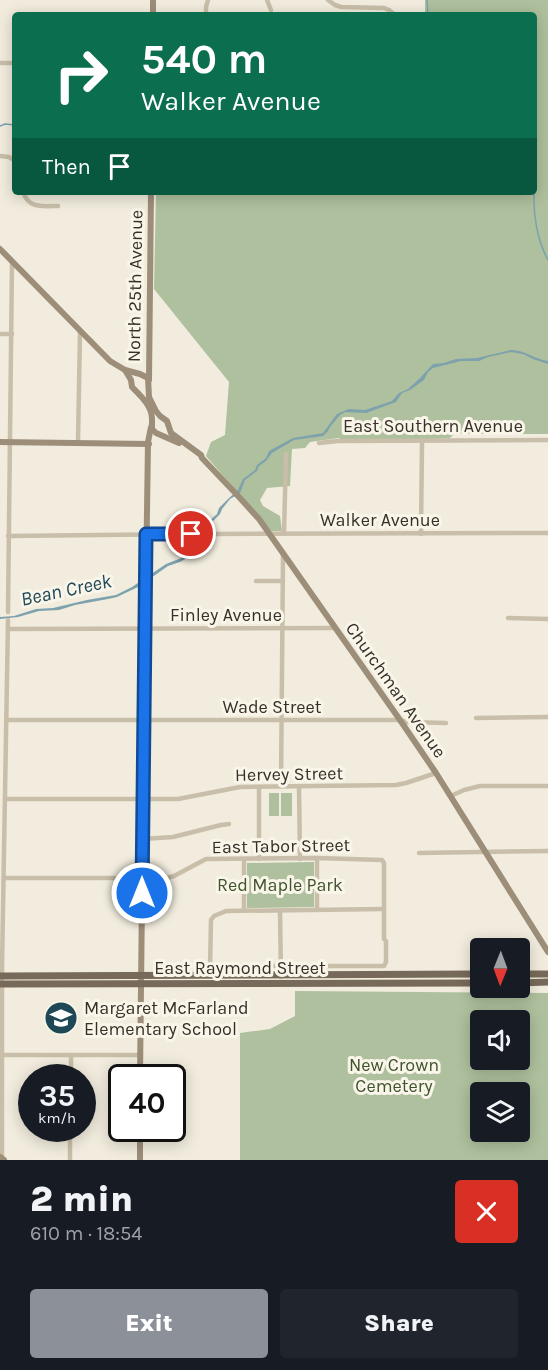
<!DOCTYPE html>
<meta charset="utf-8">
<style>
:root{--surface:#171b24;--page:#20242c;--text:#f1f3f6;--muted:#9ea1a6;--accent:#8c9099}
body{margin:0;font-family:Karla,sans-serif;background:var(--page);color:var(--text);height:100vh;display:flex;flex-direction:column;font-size:22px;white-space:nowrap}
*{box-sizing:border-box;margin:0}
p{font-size:20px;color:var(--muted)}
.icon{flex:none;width:33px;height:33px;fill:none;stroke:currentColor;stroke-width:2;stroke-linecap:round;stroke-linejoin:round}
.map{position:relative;height:1160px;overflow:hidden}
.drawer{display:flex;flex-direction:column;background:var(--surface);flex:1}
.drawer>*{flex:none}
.guide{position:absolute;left:12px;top:12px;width:525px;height:183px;border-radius:6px;box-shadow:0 3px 15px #0003;background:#0b6e4f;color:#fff;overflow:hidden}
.needle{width:39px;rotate:181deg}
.tools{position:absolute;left:470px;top:938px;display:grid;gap:12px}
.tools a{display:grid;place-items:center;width:60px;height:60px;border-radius:6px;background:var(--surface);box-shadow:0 3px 15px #0003;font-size:30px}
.speed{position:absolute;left:18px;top:1064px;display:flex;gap:12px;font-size:30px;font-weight:700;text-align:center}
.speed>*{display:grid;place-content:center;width:78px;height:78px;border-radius:50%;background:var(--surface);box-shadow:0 3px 15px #0003;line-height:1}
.speed small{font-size:15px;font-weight:400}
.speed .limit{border:3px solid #111;border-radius:9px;background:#fff;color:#111}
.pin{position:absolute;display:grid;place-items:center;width:51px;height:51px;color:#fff;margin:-26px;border:3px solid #fff;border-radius:50%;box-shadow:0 2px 6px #0007}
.me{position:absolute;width:66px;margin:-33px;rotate:0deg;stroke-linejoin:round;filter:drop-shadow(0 0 4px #0008)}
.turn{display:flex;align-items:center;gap:21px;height:126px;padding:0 30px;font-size:27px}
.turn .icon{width:78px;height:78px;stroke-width:2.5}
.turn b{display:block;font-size:42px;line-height:51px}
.then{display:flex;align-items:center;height:57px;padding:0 30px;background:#0003;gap:12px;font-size:22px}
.round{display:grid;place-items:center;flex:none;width:63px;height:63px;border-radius:6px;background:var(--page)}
.headline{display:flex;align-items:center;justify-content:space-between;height:102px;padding:0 30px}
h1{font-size:36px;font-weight:800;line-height:45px}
.primary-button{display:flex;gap:12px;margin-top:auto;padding:12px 30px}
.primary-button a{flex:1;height:69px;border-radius:6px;background:var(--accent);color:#fff;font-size:24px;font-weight:800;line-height:69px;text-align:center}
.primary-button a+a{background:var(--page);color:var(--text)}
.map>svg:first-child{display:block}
.green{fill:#aec09d;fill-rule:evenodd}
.water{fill:#7da2ae}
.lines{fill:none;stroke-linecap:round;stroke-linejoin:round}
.stream{stroke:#7da2ae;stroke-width:1.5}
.street{stroke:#c9bea9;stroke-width:4.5}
.secondary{stroke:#9d8e7a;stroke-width:6}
.primary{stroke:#786a5a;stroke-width:7}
.route-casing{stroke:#114b97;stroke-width:15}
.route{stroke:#1a73e8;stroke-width:10}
.labels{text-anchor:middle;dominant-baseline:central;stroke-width:6;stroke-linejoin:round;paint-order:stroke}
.street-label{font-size:18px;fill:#373029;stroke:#f9f5e9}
.park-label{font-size:18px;fill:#3e542d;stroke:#f9f5e9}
.poi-label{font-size:18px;fill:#373029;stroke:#f9f5e9;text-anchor:start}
.water-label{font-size:20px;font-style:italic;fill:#1f4857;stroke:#f9f5e9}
</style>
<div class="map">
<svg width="548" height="1160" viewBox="0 0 548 1160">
<rect width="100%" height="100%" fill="#f1ecdd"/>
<g class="green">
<path d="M425 0H548V434H454L450 438 418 440 340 439 339 438 310 442 305 448 292 449 290 486 267 488 260 500 263 506 280 516 282 531H271L206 456 211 442 225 435 229 382 154 289 156 192H534V15H425Z"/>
<rect x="269" y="793" width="10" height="23"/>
<rect x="281" y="793" width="11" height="23"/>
<path d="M314 862V907L247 908V863Z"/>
<path d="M295 991 548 993V1160H240V1033L270 1029 295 1016ZM480 1020H519V1059H480ZM480 1092H519V1131H480Z"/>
</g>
<path class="water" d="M511 350C525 350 534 359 548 361V364L533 359 523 354 511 352 488 357 479 361H461L433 368 428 372 424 380 410 390 402 393 396 402 366 413 345 412 340 415 330 427 328 431 323 436 294 440 272 453 266 461 259 466 257 471 245 480 240 493 230 499 222 509 220 514 210 524 195 545 187 558 180 562 168 566 138 587 117 597 108 599 75 605 59 610 39 611 18 617 0 619V617L14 616 36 609 53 608 87 600 116 595 132 587 166 564 184 557 191 544 203 530 207 523 217 514 219 508 228 499 238 490 243 479 255 470 257 465 266 458 269 451 293 438 323 433 337 414 349 409 365 410 392 401 399 393 408 389 419 379 433 364 444 363 456 359 477 358Z"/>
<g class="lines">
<g class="stream">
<path d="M427 0 428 15"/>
<path d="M0 126 5 124 15 125"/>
<path d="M534 192C533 214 537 240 548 260"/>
</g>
<g class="street">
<path d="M267 0 271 10"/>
<path d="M328 0 335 5 341 7 384 8 389 10 395 15"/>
<path d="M206 15V7L208 0"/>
<path d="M0 63H15"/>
<path d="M0 156 9 157 15 161"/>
<path d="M23 192C29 209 42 206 58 206"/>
<path d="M0 334H12"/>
<path d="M78 442 80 332"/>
<path d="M319 443 338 441 548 440"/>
<path d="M211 534 548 533"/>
<path d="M284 534 286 454"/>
<path d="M421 534 422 442"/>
<path d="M8 536 191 534"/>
<path d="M256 581H283"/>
<path d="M8 612 12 261"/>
<path d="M508 618 548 619"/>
<path d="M8 629 336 628"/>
<path d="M476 718 548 717"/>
<path d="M7 720H400L406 722 446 723"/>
<path d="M281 786 283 555"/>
<path d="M299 786 300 859"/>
<path d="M259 787V859"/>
<path d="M451 796 464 790 480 786H548"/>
<path d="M6 799H178L240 787 396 785 406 783 436 773"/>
<path d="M143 839 173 837 221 825 229 824"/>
<path d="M419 853 548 851"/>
<path d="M317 858V909"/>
<path d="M4 878H167L174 876 206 859 317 858 382 860 384 863V939L386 941V962L384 966H210"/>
<path d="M244 910V859"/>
<path d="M280 910 281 977"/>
<path d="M210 969 211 920 214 916 226 911 384 909"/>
<path d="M3 1055H140"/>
<path d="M71 1077V1055"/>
<path d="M2 1158V968L8 620"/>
<path d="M70 1160V1128"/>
</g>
<g class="secondary">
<path d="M153 15V0"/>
<path d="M0 249 110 361 125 370 140 374 148 378 149 397 156 411 160 416 167 421 171 433 201 455 202 458 239 497 259 519 400 720 436 773 548 952"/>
<path d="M125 370 131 380 132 387C141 396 152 406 152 419 152 422 152 426 152 429L156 433 179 443"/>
<path d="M149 380 151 192"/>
<path d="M0 442 149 444"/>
<path d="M140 1077 144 720 148 442 151 427"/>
<path d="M0 1157 4 1160"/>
<path d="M140 1160V1128"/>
</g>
<g class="primary">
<path d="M519 974H548"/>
<path d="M0 976 480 974"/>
<path d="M519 983 548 982"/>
<path d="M0 984 480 983"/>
</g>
</g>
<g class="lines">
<defs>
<path id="route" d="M142 893 146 534H191"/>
</defs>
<use href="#route" class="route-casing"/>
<use href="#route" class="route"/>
</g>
<defs>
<symbol id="school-disc" viewBox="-11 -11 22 22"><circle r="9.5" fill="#1f4857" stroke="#f9f5e9"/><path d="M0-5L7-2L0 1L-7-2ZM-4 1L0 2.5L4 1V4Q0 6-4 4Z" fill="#fff"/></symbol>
</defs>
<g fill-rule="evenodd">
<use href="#school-disc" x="42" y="999" width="38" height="38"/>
</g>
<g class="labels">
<g class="street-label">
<text transform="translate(135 286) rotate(-89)">North 25th Avenue</text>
<text x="433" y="426">East Southern Avenue</text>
<text x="380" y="520">Walker Avenue</text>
<text x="226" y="615">Finley Avenue</text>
<text transform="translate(396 690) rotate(55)">Churchman Avenue</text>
<text x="272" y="707">Wade Street</text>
<text transform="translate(289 774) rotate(-1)">Hervey Street</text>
<text transform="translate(281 846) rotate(-1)">East Tabor Street</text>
<text x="240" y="968">East Raymond Street</text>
</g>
<g class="park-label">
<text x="280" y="885">Red Maple Park</text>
<text x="394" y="1065">New Crown<tspan x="394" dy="21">Cemetery</tspan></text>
</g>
<g class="poi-label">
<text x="84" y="1008">Margaret McFarland<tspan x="84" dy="21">Elementary School</tspan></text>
</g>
<g class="water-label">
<text transform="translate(66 590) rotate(-12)">Bean Creek</text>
</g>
</g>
</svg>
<div class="tools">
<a><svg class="needle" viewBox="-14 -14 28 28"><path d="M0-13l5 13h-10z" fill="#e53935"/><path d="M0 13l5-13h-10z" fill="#9ea1a6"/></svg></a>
<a><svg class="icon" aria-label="sound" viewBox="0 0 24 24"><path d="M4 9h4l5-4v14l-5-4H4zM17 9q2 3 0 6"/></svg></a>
<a><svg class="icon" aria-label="layers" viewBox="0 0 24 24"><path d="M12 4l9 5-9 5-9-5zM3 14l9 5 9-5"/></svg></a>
</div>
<div class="speed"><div>35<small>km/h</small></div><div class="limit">40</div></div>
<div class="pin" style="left:191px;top:534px;background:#d93025"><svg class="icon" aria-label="arrive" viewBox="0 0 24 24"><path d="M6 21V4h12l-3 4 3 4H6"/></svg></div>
<svg class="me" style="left:142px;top:893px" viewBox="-20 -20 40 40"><circle r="17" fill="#1a73e8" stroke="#fff" stroke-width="3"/><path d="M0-11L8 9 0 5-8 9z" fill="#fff"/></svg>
<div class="guide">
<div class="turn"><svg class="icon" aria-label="right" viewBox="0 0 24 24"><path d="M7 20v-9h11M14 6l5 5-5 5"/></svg><div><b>540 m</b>Walker Avenue</div></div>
<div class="then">Then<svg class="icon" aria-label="arrive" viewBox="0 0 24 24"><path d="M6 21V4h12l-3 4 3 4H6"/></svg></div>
</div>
</div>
<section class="drawer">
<div class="headline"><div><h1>2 min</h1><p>610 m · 18:54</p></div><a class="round" style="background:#d93025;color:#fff"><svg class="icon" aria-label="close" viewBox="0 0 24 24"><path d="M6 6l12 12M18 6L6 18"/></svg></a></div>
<div class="primary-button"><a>Exit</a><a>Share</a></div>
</section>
